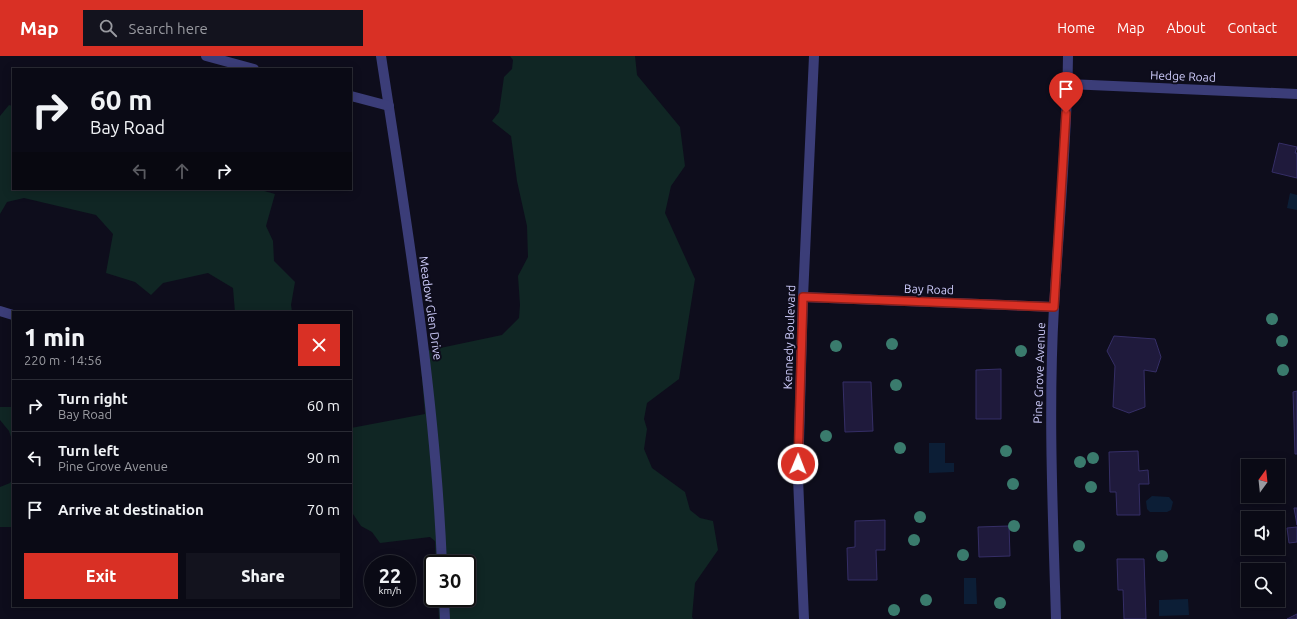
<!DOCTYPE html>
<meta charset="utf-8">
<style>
:root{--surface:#0a0a15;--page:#13131e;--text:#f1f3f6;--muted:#999aa0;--line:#2a2b34;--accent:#d93025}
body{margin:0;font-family:Ubuntu,sans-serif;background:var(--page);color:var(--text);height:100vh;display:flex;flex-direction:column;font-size:15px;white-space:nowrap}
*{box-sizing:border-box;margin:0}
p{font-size:13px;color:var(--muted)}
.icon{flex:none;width:22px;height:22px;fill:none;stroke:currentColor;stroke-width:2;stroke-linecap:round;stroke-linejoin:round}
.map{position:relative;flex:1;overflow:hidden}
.side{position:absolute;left:12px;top:255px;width:340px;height:296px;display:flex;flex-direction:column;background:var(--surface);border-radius:0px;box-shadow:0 2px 10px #0003,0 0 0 1px var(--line)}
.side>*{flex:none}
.banner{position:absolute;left:12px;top:12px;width:340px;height:122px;border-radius:0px;box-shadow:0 2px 10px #0003,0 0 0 1px var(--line);background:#0a0a15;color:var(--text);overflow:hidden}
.needle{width:26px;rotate:15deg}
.controls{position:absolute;left:1241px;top:403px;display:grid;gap:8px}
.controls a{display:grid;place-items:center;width:44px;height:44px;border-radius:0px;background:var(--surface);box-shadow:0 2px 10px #0003,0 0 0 1px var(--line);font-size:20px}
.speed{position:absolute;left:364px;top:499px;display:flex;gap:8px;font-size:20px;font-weight:700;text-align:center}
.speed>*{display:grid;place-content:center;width:52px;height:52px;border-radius:50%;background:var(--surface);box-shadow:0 2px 10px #0003,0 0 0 1px var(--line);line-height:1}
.speed small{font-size:10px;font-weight:400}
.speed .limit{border:2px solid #111;border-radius:6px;background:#fff;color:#111}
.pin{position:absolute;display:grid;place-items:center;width:34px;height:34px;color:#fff;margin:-41px -17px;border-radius:50% 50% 50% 0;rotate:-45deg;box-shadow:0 0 4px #0007}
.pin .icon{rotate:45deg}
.me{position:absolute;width:44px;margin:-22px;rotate:1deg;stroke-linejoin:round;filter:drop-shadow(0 0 3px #0008)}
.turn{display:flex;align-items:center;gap:14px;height:84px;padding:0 12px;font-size:18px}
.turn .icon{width:52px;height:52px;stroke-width:2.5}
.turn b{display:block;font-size:28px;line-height:34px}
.lanes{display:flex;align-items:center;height:38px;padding:0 12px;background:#0003;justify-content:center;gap:20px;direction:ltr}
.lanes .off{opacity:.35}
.round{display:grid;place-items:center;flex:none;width:42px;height:42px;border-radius:0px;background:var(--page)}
.headline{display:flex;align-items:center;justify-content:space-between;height:68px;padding:0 12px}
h1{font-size:24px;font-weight:800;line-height:30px}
.primary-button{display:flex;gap:8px;margin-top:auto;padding:8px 12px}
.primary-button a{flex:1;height:46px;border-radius:0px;background:var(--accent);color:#fff;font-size:16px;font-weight:800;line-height:46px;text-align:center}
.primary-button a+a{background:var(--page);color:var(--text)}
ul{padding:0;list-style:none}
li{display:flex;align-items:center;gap:12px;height:52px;padding:0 12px;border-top:1px solid var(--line)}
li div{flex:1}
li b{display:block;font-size:15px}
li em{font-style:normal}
header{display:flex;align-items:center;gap:24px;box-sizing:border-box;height:56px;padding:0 20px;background:var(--accent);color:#fff}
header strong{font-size:19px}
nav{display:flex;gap:22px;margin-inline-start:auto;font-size:14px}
.search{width:280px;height:36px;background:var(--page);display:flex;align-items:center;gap:10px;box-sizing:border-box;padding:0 14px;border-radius:0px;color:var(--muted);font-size:15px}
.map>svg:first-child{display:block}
.green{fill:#102624}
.water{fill:#0c1e36}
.building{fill:#1f1a3c;stroke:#352e66}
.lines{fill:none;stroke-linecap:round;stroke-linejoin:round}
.street{stroke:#3b3d78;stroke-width:10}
.tree{fill:#3a7b6d}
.route-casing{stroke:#8d1f18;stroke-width:10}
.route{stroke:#d93025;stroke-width:7}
.labels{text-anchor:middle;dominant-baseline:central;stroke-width:4;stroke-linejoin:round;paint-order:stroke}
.street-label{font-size:12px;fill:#ceccfb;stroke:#0e0d1c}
</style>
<header>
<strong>Map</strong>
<div class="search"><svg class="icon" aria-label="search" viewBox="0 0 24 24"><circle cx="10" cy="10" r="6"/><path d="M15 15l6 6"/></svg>Search here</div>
<nav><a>Home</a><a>Map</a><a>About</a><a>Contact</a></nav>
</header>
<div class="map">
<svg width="1297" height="563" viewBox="0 0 1297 563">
<rect width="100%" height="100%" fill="#0e0d1c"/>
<g class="green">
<path d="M510 0H635L637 19 680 71 685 110 671 130 665 157 695 223 679 323 647 347 644 363 647 373 644 393 652 412 685 436 690 454 700 462 713 465 718 494 695 527 692 561 693 563H439L438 542H467V508H436L435 485 430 481 380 487 372 476 361 470 351 455V372L425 358 420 299 426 295 502 279 519 262 520 249 518 220 528 201 527 170 517 125 511 80 492 65 499 56 504 21 512 13 513 4Z"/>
<path d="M9 49 13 50V133H257L275 138 266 170 273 185 274 205 295 226 291 249 292 256H235L233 232 208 217 163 227 151 239 135 226 106 217 113 178 96 159 24 142 7 146 0 158V60Z"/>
<path d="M0 351H13V387L9 375 0 364Z"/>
<path d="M13 422V471H0V431L10 427Z"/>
</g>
<g class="water">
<path d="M1290 137 1297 139V154L1287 152Z"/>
<path d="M929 387H945V407H954V416L929 417Z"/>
<path d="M1152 440 1169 441 1173 446 1171 454 1167 456H1150L1147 453 1146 445Z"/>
<path d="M964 522H976L977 548H964Z"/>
<path d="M1188 543 1189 559 1159 560V544Z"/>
</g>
<g class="building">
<path d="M1279 87 1297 91 1295 97H1297V122L1272 116Z"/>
<path d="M1114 280 1155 283 1161 301 1156 316 1144 314 1145 351 1129 357 1113 351 1115 310 1107 295Z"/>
<path d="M1001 313V363H976V314Z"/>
<path d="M843 326H871L873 375 845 376Z"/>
<path d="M1297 335V398H1295L1293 336Z"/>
<path d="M1138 395 1139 415 1148 414 1149 428H1139L1140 459H1117L1116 436H1110L1109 396Z"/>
<path d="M1294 452H1297V469Z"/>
<path d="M885 464V494H876L877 524H848L847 492 855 491V465Z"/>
<path d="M1009 470 1010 500 979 501 978 471Z"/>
<path d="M1297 471V486L1289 487 1287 472Z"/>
<path d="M1117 503H1144L1146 563H1124L1123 534H1118Z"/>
<path d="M1297 558V563H1287Z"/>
</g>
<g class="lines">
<g class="street">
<path d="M206 0 254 13"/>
<path d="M381 0C407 169 435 337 442 508"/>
<path d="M1068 28 1297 38"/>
<path d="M351 40 389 50"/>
<path d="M803 241 1054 251"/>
<path d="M0 255 13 259"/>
<path d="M444 542 445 563"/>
<path d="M804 563 798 422 803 241 814 0"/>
<path d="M1056 563C1053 459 1048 355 1054 251 1059 167 1067 84 1068 0"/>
</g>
</g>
<g class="tree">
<circle cx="1272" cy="263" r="6"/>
<circle cx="1282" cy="285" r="6"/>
<circle cx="892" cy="288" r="6"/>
<circle cx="836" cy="290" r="6"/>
<circle cx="1021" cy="295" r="6"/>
<circle cx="1283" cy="314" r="6"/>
<circle cx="896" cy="329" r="6"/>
<circle cx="826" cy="380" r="6"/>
<circle cx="900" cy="392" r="6"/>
<circle cx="1006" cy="395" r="6"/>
<circle cx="1093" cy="402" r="6"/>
<circle cx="1080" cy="406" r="6"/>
<circle cx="1013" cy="428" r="6"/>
<circle cx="1091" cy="431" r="6"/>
<circle cx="920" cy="461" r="6"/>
<circle cx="1014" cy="470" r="6"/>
<circle cx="914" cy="484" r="6"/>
<circle cx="1079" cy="490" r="6"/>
<circle cx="963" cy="499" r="6"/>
<circle cx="1162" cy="500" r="6"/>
<circle cx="926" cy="544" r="6"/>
<circle cx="1000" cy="547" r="6"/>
<circle cx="894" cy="554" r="6"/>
</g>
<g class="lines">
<defs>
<path id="route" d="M798 408 803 241 1054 251 1066 57"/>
</defs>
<use href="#route" class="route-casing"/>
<use href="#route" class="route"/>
</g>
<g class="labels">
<g class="street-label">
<text transform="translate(1183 20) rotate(2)">Hedge Road</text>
<text transform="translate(929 233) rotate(2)">Bay Road</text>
<text transform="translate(431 252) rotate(82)">Meadow Glen Drive</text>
<text transform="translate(789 281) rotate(-88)">Kennedy Boulevard</text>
<text transform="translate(1039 317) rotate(-88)">Pine Grove Avenue</text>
</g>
</g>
</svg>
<div class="controls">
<a><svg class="needle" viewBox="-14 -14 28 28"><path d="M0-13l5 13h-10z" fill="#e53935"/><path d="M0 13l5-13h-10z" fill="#999aa0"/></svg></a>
<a><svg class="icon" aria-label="sound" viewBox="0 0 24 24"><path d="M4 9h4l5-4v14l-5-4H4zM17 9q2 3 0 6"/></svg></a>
<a><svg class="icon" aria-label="search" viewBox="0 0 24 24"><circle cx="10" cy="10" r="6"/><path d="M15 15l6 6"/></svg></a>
</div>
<div class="speed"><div>22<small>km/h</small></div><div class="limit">30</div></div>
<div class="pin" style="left:1066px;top:57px;background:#d93025"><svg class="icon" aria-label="arrive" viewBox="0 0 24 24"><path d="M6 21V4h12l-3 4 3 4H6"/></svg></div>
<svg class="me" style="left:798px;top:408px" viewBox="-20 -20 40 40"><circle r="17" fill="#d93025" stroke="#fff" stroke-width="3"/><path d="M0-11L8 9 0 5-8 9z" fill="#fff"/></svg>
<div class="banner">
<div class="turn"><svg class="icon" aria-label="right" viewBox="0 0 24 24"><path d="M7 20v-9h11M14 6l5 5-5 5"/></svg><div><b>60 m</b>Bay Road</div></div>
<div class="lanes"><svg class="icon off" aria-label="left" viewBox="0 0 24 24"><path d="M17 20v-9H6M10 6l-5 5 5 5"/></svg><svg class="icon off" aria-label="ahead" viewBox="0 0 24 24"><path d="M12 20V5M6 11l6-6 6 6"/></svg><svg class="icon" aria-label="right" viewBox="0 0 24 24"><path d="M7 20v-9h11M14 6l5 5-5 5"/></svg></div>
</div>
<section class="side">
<div class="headline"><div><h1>1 min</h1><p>220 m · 14:56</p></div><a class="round" style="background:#d93025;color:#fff"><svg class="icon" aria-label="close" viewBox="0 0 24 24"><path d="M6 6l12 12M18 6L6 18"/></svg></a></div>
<ul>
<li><svg class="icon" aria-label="right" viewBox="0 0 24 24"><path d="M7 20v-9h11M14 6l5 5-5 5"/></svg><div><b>Turn right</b><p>Bay Road</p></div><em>60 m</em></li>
<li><svg class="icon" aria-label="left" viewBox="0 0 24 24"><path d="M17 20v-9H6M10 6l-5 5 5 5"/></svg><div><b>Turn left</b><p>Pine Grove Avenue</p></div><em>90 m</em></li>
<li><svg class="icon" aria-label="arrive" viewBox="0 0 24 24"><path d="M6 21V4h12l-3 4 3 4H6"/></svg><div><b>Arrive at destination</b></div><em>70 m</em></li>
</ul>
<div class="primary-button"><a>Exit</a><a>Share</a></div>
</section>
</div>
